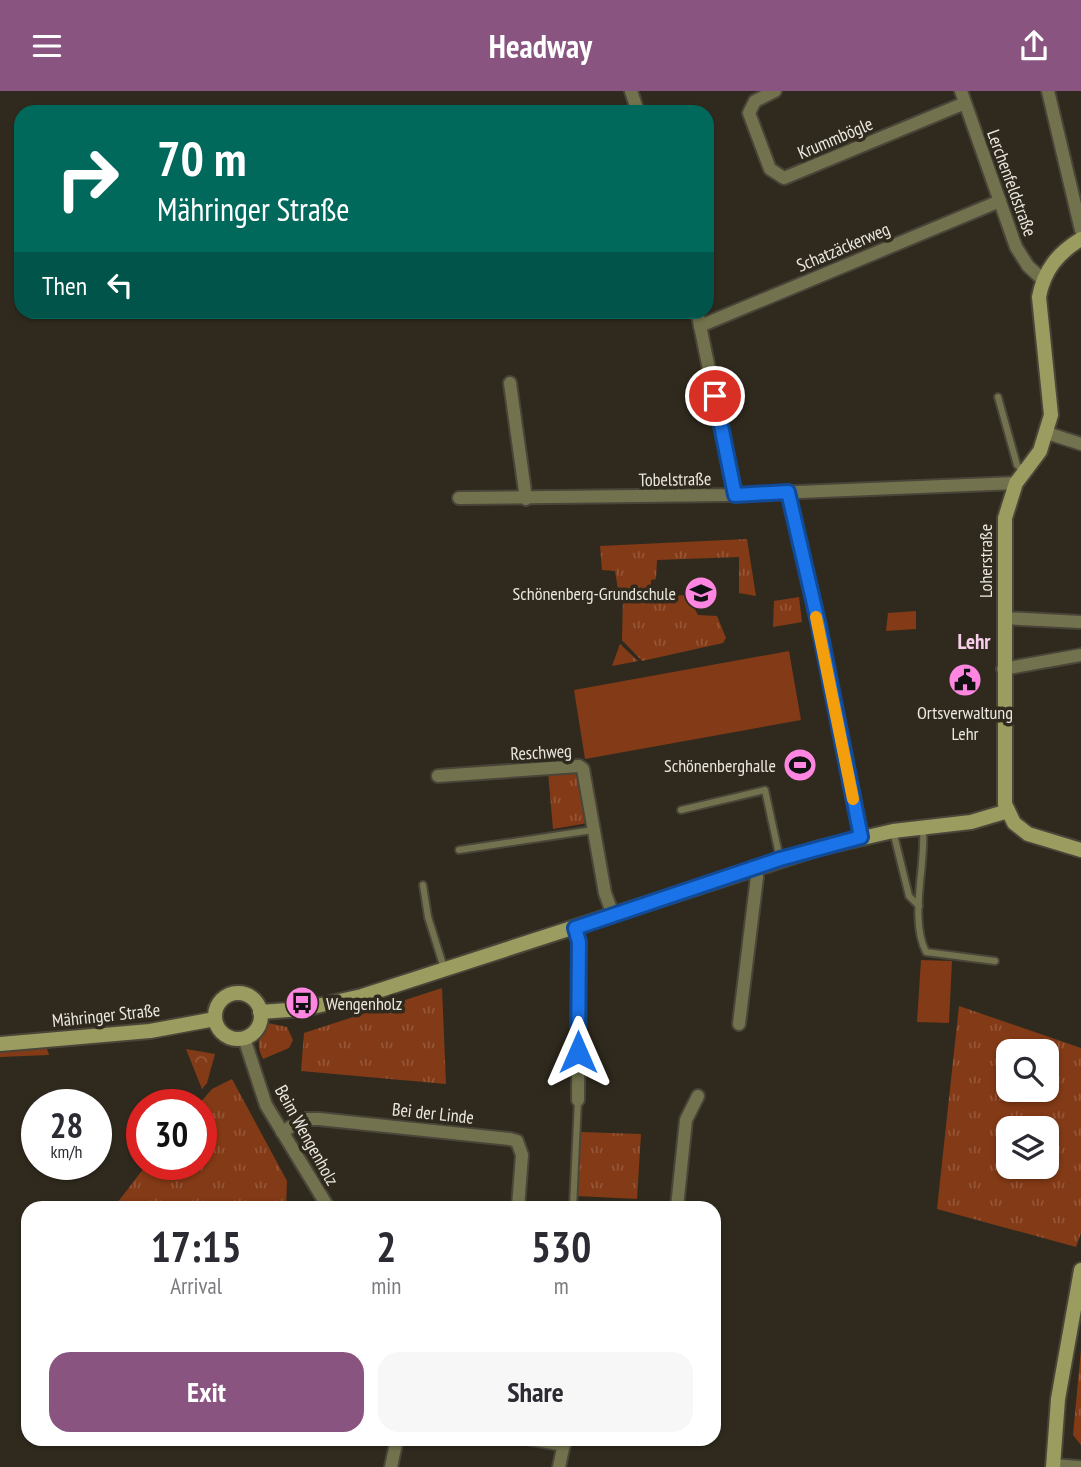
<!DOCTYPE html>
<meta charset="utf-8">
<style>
:root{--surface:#fff;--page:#f7f7f7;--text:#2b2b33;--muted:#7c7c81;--accent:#8a5481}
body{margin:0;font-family:"PT Sans Narrow",sans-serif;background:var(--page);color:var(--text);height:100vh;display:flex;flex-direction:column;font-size:26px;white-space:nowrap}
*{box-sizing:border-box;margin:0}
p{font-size:23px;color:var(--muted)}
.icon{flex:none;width:38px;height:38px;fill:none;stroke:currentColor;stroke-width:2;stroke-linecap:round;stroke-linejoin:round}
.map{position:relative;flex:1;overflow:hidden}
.drawer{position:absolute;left:21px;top:1110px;width:700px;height:245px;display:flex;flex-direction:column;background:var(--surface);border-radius:21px;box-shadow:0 2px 5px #0004}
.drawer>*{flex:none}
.guide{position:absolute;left:14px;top:14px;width:700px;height:214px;border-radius:21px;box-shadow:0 2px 5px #0004;background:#00695c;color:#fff;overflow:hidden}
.fabs{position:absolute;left:996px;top:948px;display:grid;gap:14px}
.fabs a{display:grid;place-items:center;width:63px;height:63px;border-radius:14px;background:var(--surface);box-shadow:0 2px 5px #0004;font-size:35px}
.speed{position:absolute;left:21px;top:998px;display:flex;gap:14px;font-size:35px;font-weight:700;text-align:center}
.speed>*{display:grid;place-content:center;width:91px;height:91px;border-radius:50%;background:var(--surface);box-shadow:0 2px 5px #0004;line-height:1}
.speed small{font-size:18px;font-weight:400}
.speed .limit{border:10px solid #d22;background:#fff;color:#111}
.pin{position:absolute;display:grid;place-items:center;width:60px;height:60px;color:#fff;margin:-30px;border:4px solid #fff;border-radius:50%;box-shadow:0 2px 7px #0007}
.me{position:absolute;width:77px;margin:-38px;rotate:0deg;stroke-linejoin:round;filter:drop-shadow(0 0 5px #0008)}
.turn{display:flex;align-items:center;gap:24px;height:147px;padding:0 28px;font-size:32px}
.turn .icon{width:91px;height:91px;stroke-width:2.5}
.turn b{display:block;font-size:49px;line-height:60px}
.then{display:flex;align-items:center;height:66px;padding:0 28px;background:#0003;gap:14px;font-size:26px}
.eta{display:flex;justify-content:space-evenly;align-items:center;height:119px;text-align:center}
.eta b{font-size:42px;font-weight:700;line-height:49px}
.cta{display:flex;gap:14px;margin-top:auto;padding:14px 28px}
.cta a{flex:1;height:80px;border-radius:21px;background:var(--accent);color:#fff;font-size:28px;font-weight:700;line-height:80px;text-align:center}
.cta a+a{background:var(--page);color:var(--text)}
header{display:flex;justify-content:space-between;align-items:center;height:91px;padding:0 28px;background:var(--accent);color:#fff;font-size:32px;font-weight:700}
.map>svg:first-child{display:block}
.grass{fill:url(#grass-tufts);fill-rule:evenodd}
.forest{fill:url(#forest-crowns)}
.green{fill:#833a16}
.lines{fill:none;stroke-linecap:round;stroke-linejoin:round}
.lane-casing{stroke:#4a4539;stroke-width:10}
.street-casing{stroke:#4a4539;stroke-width:16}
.secondary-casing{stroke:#4a4539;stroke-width:18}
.lane{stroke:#72734e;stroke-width:6}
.street{stroke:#72734e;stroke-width:12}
.secondary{stroke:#9a9c60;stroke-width:14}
.route-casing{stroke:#114b97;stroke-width:18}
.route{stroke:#1a73e8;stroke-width:12}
.slow{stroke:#f59e0b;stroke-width:12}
.labels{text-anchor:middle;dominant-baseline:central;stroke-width:7;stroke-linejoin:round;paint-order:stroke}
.street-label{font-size:18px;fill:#ebe8e0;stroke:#302a1e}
.poi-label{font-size:18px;fill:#ebe8e0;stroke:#302a1e;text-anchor:end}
.quarter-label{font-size:21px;font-weight:bold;fill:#f8ceeb;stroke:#302a1e}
</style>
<header><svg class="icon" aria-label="menu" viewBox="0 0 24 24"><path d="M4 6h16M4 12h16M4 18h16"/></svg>Headway<svg class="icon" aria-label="share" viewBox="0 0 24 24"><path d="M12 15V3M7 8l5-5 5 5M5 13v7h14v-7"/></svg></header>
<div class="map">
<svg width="1081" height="1376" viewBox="0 0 1081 1376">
<defs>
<pattern id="grass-tufts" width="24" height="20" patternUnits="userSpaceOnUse" patternTransform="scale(1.75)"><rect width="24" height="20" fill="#833a16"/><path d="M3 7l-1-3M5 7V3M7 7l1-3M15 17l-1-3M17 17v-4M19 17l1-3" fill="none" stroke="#955638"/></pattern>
<pattern id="forest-crowns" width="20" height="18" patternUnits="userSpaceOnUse" patternTransform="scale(1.75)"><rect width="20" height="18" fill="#833a16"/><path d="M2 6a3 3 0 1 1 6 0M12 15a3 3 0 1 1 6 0" fill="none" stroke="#955638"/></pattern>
</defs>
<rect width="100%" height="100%" fill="#302a1e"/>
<g class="grass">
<path d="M747 448 756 505 739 502V466L657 469 656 488 651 489V506L687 504 698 524 717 525 726 547 723 552 642 570 622 549 623 505H619L615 480 602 479 600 455Z"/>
<path d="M799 506 802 531 773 536 774 510Z"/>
<path d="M620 553 638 570 612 575Z"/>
<path d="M571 678 579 686 588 732 553 738 548 681Z"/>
<path d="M442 897 446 993 301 980 304 942Z"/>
<path d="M959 915 1081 957V1142L1076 1156 937 1118ZM1008 961H1046V999H1008ZM1008 1038H1046V1076H1008Z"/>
<path d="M268 932 287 936 293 949 289 957 263 968C256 955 258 943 268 932Z"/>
<path d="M46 955 49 964 0 966V958Z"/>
<path d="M232 988 287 1090 286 1116H114L147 1073H201V1013H199L212 998Z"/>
<path d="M580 1041 641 1043 637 1108 577 1105Z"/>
<path d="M1081 1258V1354L1073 1344Z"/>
</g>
<path class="forest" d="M186 958 215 963 207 992 202 998Z"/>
<g class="green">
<path d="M916 520V538L886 540 888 522Z"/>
<path d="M789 560 801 629 585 668 574 599Z"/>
<path d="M921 869 952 870 949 932 917 931Z"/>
</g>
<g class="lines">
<defs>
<g id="lane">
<path d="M998 306 1017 374 1023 379"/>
<path d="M681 719 765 699 780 768"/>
<path d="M923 738C926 774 909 828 926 861L995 870"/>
<path d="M893 740 909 805 919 815"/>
<path d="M459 759 593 739"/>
<path d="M423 794 428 826 444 877"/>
<path d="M573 1116 578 1009"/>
</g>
<g id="street">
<path d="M631 0 638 21"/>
<path d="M775 0 755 10 749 22 770 78 784 87 965 12"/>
<path d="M961 0 1016 156 1028 175 1042 188"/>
<path d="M1048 0 1081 139"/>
<path d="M697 220 735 404"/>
<path d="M700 235 1000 110"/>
<path d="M510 292 526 408"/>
<path d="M1047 342 1081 353"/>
<path d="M788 402 819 535 861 746"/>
<path d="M459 407 726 404 1016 392"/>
<path d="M1004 527 1081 531"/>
<path d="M1003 578 1081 564"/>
<path d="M438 685 579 675 583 678 605 802 613 824"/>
<path d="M575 837 579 851 578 1009"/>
<path d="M739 933 757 786 753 776"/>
<path d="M244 947 266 1014 328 1116"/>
<path d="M282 1041 304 1028H319L510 1048 517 1050 522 1064 518 1116"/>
<path d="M677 1116 686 1029 698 1005"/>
<path d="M531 1348 564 1354"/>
<path d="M1053 1374 1079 1376"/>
<path d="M391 1376 397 1348"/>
<path d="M559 1376 565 1348"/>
</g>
<g id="secondary">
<path d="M1081 148C1058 162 1044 179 1039 206L1051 324 1040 360 1016 392 1005 427V713L1014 732 1028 743 1081 759"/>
<circle cx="238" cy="925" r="23"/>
<path d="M260 921 303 918 362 905 819 757 893 740 971 731 1008 720"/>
<path d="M0 953 150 940 215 928"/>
<path d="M1053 1376 1058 1308 1081 1179"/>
</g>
</defs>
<use href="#lane" class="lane-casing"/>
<use href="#street" class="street-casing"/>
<use href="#secondary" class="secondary-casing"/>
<use href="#lane" class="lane"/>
<use href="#street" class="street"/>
<use href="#secondary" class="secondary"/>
</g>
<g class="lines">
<defs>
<path id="route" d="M578 961 579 851 575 837 780 768 861 746 819 535 788 401 735 404 715 305"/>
</defs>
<use href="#route" class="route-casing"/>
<use href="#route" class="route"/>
<path class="slow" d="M816 526 853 708"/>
</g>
<defs>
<symbol id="school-disc" viewBox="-11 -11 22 22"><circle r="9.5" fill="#fe86e0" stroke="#302a1e"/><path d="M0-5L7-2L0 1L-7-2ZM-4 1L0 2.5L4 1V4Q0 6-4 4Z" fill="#111"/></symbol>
<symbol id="civic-disc" viewBox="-11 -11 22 22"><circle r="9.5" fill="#fe86e0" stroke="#302a1e"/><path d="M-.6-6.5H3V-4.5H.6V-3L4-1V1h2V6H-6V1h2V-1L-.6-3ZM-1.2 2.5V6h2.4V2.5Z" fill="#111"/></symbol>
<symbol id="stadium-disc" viewBox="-11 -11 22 22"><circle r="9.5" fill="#fe86e0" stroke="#302a1e"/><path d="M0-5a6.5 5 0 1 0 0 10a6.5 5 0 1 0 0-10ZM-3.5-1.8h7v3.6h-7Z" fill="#111"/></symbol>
<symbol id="bus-disc" viewBox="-11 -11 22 22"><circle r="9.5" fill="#fe86e0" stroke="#302a1e"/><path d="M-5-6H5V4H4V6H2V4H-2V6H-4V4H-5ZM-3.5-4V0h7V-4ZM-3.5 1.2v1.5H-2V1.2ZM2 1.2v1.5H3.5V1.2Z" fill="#111"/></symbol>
</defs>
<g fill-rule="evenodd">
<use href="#school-disc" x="682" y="483" width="38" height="38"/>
<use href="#civic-disc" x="946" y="570" width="38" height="38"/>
<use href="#stadium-disc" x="781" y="655" width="38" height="38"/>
<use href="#bus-disc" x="283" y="893" width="38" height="38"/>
</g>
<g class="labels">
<g class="street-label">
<text transform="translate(835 47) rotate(-23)">Krummbögle</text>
<text transform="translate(1012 92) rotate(70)">Lerchenfeldstraße</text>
<text transform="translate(843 156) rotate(-23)">Schatzäckerweg</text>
<text transform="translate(675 388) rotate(-1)">Tobelstraße</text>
<text transform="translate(985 470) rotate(-90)">Loherstraße</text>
<text transform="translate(541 661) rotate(-3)">Reschweg</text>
<text transform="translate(106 924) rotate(-6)">Mähringer Straße</text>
<text transform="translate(433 1022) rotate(6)">Bei der Linde</text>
<text transform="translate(307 1044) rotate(61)">Beim Wengenholz</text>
</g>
<g class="poi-label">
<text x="676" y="502">Schönenberg-Grundschule</text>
<text x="965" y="621" text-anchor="middle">Ortsverwaltung<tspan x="965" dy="21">Lehr</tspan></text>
<text x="776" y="674">Schönenberghalle</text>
<text x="326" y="912" text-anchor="start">Wengenholz</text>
</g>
<g class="quarter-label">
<text x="974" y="550">Lehr</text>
</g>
</g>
</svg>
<div class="fabs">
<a><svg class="icon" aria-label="search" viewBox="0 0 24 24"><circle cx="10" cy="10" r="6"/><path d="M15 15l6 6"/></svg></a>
<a><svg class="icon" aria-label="layers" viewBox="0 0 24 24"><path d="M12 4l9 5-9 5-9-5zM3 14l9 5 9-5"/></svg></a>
</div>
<div class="speed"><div>28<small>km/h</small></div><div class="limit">30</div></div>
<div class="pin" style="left:715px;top:305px;background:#d93025"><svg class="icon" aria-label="arrive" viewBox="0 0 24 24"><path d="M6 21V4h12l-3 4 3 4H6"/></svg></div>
<svg class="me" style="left:578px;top:961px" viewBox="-20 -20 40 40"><path d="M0-17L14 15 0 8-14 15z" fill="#1a73e8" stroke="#fff" stroke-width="4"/></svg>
<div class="guide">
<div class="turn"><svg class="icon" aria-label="right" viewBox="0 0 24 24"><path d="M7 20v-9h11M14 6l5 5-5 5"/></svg><div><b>70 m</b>Mähringer Straße</div></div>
<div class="then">Then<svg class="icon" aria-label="left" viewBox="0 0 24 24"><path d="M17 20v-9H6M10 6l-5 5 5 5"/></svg></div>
</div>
<section class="drawer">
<div class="eta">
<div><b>17:15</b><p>Arrival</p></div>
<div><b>2</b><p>min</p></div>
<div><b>530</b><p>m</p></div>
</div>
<div class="cta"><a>Exit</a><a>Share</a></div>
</section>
</div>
